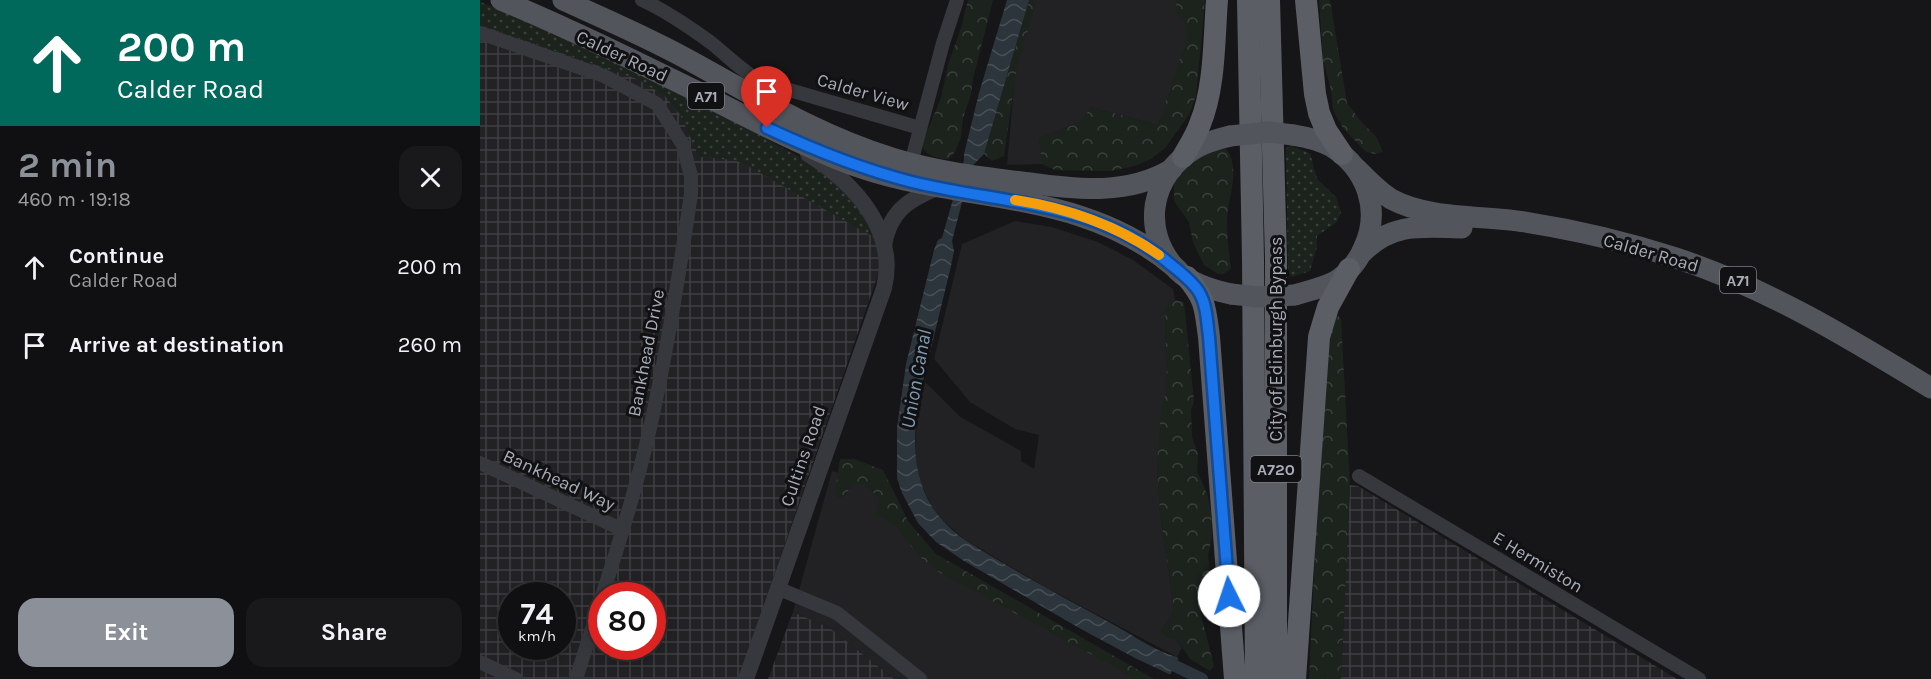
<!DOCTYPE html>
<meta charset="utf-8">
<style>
:root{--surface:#101012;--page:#19191b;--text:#f1f3f6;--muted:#9c9d9f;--line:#303032;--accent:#8c9099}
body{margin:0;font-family:Karla,sans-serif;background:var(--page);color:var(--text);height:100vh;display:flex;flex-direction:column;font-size:22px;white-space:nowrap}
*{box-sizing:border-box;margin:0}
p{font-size:20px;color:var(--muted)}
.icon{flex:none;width:33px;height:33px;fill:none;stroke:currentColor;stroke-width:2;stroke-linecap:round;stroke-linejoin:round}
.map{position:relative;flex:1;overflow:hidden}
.sheet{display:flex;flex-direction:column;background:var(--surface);width:480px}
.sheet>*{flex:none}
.guide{background:#00695c;color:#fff;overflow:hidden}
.speed{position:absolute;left:18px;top:582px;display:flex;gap:12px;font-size:30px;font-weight:700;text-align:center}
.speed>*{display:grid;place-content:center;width:78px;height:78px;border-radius:50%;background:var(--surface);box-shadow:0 3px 15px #0003,0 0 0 2px var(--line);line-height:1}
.speed small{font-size:15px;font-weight:400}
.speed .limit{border:9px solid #d22;background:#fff;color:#111}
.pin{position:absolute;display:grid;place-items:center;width:51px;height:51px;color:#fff;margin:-62px -26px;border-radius:50% 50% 50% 0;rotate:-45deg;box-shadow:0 0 6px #0007}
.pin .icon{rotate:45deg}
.me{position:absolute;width:66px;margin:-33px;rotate:356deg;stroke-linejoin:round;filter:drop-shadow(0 0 4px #0008)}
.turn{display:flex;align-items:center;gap:21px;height:126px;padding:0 18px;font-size:27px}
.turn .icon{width:78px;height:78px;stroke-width:2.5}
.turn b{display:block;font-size:42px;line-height:51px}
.round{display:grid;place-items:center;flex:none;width:63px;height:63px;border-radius:18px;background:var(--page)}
.overview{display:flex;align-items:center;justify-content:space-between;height:102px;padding:0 18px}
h1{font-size:36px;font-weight:700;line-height:45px;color:var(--accent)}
.cta{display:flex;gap:12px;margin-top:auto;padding:12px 18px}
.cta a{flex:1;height:69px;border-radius:18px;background:var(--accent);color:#fff;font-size:24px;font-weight:700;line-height:69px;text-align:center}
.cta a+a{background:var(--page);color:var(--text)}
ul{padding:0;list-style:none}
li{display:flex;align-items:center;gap:18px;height:78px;padding:0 18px}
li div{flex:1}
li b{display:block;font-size:22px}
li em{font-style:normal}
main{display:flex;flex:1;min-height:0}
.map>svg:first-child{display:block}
.built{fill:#222225}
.industrial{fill:url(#industrial-grid);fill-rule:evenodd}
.grass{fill:url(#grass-dots)}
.forest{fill:url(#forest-crowns)}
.water{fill:url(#water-waves)}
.pier{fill:#161618}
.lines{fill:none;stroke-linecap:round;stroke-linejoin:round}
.canal{stroke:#2c353c;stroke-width:12}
.minor{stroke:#37383d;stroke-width:14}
.tertiary{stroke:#37383d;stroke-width:16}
.primary{stroke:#53555c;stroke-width:21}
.trunk{stroke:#5b5e65;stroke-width:22}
.primary-bridge{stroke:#53555c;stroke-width:21}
.route-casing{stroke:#114b97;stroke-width:15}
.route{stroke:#1a73e8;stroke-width:10}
.slow{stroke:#f59e0b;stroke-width:10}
.labels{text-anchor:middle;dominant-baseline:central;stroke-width:6;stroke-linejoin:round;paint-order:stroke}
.shield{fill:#111113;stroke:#7b7e86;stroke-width:1.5}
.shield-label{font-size:16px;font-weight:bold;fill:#a8adb8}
.street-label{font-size:18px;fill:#a8adb8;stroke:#111113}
.water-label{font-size:20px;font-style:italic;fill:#7f9bb3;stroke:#111113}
</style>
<main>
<section class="sheet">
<div class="guide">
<div class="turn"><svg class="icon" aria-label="ahead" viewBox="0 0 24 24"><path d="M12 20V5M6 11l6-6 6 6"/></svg><div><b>200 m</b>Calder Road</div></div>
</div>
<div class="overview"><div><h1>2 min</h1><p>460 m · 19:18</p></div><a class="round"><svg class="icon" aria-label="close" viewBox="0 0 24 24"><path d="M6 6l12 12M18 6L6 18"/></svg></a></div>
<ul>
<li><svg class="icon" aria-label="ahead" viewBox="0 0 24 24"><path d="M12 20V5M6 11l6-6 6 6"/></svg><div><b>Continue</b><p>Calder Road</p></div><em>200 m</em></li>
<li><svg class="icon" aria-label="arrive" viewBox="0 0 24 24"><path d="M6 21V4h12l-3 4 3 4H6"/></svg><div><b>Arrive at destination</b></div><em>260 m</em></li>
</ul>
<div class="cta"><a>Exit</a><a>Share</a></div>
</section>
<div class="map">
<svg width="1451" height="679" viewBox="0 0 1451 679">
<defs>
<pattern id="industrial-grid" width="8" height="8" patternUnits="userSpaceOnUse" patternTransform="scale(1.5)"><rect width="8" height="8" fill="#222225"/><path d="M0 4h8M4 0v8" fill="none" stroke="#3f3f43"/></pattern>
<pattern id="grass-dots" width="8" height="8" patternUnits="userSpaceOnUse" patternTransform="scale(1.5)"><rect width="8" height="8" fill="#1c231d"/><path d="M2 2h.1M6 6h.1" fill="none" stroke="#3a403c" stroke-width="1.8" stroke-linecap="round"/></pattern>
<pattern id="forest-crowns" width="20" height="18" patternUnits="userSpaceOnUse" patternTransform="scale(1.5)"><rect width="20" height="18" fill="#1c231d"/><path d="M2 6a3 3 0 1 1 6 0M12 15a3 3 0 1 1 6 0" fill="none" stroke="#3a403c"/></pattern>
<pattern id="water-waves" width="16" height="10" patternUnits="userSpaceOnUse" patternTransform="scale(1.5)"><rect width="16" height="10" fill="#2c353c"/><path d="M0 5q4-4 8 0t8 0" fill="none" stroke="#485056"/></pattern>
</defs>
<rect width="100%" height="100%" fill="#161618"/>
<g class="built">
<path d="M556 0H707L713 26 678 125 611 107 603 119 593 125 559 138 562 164 527 165 536 64Z"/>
<path d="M535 221 572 227 618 242 653 260 693 289 695 300 689 304 685 311 687 387 677 464 680 514 694 609 691 617 681 630 686 636 696 638 702 648 697 657 567 588 484 539 461 519 452 506 438 479 435 463 436 418 443 380 479 416 541 451V461L554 469 559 435 535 429 490 402 454 359 482 244Z"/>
<path d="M352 471 401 484 408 504 471 571 668 679H414L350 628 313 612Z"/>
</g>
<g class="industrial">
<path d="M0 2 182 82 397 239 400 269 258 679H0ZM32 596H82V646H32ZM122 596H172V646H122Z"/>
<path d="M870 485 878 486 1197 679H861Z"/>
<path d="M313 612 350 628 414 679H288Z"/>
</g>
<g class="grass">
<path d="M0 2 49 20 182 82 342 169 369 192 397 239 264 164 254 160 219 157 201 116 185 96 157 79 0 25Z"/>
<path d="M811 146 830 153 837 179 856 197 861 212 857 222 837 236V247L830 271 812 277 808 271 806 148Z"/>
</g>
<g class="forest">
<path d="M488 0H513L493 79 491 94 483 118 481 137 475 152 468 159C458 159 443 155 442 144L461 98 468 65 481 28Z"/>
<path d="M549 0H557L537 67 524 156 512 161 504 154Z"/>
<path d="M697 0H725L716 96 709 115 685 148 671 159 655 166 630 171 575 170 562 164 559 138 593 125 603 119 611 107 678 125 707 37 703 21 695 12Z"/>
<path d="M839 0H850L867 103 880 120 897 138 903 152 894 154 885 151 863 128 853 110 851 90 843 60Z"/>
<path d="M746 149C762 170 747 197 747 222 747 237 749 253 751 269L743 274H738L724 265 713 242 709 222 694 201V185L698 176 714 160 731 150Z"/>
<path d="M695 300 704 302 714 401 711 410 712 437 718 454 717 471 727 494 731 512 732 538 728 555 731 581 727 599 722 605 721 615 734 666 730 671 710 659 696 638 686 636 681 630 691 617 694 609 680 514 677 464 681 411 687 387 685 311 688 304Z"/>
<path d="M856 313 861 319 870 485 861 679H829L845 341Z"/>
<path d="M360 459H374L403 470 428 521 456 554 674 679H652L642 671 460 573 439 556 416 527 396 514 399 498 385 485 374 484 362 498H356L355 492Z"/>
</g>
<path class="water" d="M527 0H549L504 154 491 167 472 241 474 251 471 266 438 402C433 439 432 476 453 508 461 520 473 532 485 540 534 571 585 598 636 626 654 636 677 652 697 657L708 672 689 674 655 658 601 629 484 561 456 542 438 523 422 493 417 478V428L426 364 454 250 458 240 462 238 484 160V154L499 93Z"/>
<path class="pier" d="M700 656 711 671V674L689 677Z"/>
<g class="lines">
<path class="canal" d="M693 665 722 679"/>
<g class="minor">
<path d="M162 0C186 11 208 26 230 42 247 55 262 72 282 82L440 128"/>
<path d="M0 33 124 76 177 104 203 145 211 176V194C200 269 188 345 172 419 159 479 141 538 122 596"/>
<path d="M431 163 463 43 477 0"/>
<path d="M0 463 143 530"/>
<path d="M879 476 1219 679"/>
<path d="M297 588 357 613 440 679"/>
<path d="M0 662 36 679"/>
<path d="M96 679 122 598"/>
</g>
<g class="tertiary">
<path d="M404 245C410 212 427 200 457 188"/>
<path d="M266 679 404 288C418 230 374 183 328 154"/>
</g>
<g class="primary">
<path d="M21 0C88 28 153 60 218 92 264 116 309 139 357 159 473 207 598 183 698 270"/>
<path d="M83 0C125 19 167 37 207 59 273 95 339 136 412 158 457 172 503 177 550 183 599 190 649 195 692 169"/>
<path d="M813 135C826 137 840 140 852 147 887 169 901 210 884 247 879 260 867 275 854 282 842 288 828 291 815 295"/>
<path d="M750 136C738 139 726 142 716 148 670 175 660 231 697 270 711 284 732 290 751 294"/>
<path d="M877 169C888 180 898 191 911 199 950 220 1003 215 1045 222 1096 230 1147 242 1196 258 1287 288 1369 338 1451 388"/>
<path d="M882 253C912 222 942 227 982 228"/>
</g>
<g class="trunk">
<path d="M768 0 773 259 776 679"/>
<path d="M789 0 796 259V679"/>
<path d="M826 0 835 94 839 113 846 130 862 154"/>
<path d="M703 157C709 146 716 136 720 124 735 88 734 39 737 0"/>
<path d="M707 277C726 300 725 308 729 337L755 679"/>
<path d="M815 679 839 337 848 307 869 269"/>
</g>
<g class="primary-bridge">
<path d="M750 136 789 132 813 135"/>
<path d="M751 294 779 297 815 295"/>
</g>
</g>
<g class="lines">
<defs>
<path id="route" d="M287 128C334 150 381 169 432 182 521 204 617 201 690 264 700 272 712 281 719 292 727 305 727 323 729 337L749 596"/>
</defs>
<use href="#route" class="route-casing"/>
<use href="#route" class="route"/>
<path class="slow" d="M535 200C587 208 636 225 679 255"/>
</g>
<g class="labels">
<g class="shield">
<rect x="208" y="83" width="36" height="26" rx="4.5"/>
<rect x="1240" y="267" width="36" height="26" rx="4.5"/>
<rect x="770.5" y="456" width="51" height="26" rx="4.5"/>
</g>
<g class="shield-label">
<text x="226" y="96">A71</text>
<text x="1258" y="280">A71</text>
<text x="796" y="469">A720</text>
</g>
<g class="street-label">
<text transform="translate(142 56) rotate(25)">Calder Road</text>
<text transform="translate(383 92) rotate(16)">Calder View</text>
<text transform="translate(1171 253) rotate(16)">Calder Road</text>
<text transform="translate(796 339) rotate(-90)">City of Edinburgh Bypass</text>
<text transform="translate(166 353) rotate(-79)">Bankhead Drive</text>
<text transform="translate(323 456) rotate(-71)">Cultins Road</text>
<text transform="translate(79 480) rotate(25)">Bankhead Way</text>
<text transform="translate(1058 562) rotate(31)">E Hermiston</text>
</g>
<g class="water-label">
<text transform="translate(436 379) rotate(-80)">Union Canal</text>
</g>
</g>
</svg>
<div class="speed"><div>74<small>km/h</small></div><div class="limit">80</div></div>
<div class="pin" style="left:287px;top:128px;background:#d93025"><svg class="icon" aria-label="arrive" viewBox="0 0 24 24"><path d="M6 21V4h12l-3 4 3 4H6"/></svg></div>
<svg class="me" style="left:749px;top:596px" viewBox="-20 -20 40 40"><circle r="19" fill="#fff"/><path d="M0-13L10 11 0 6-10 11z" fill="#1a73e8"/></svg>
</div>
</main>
